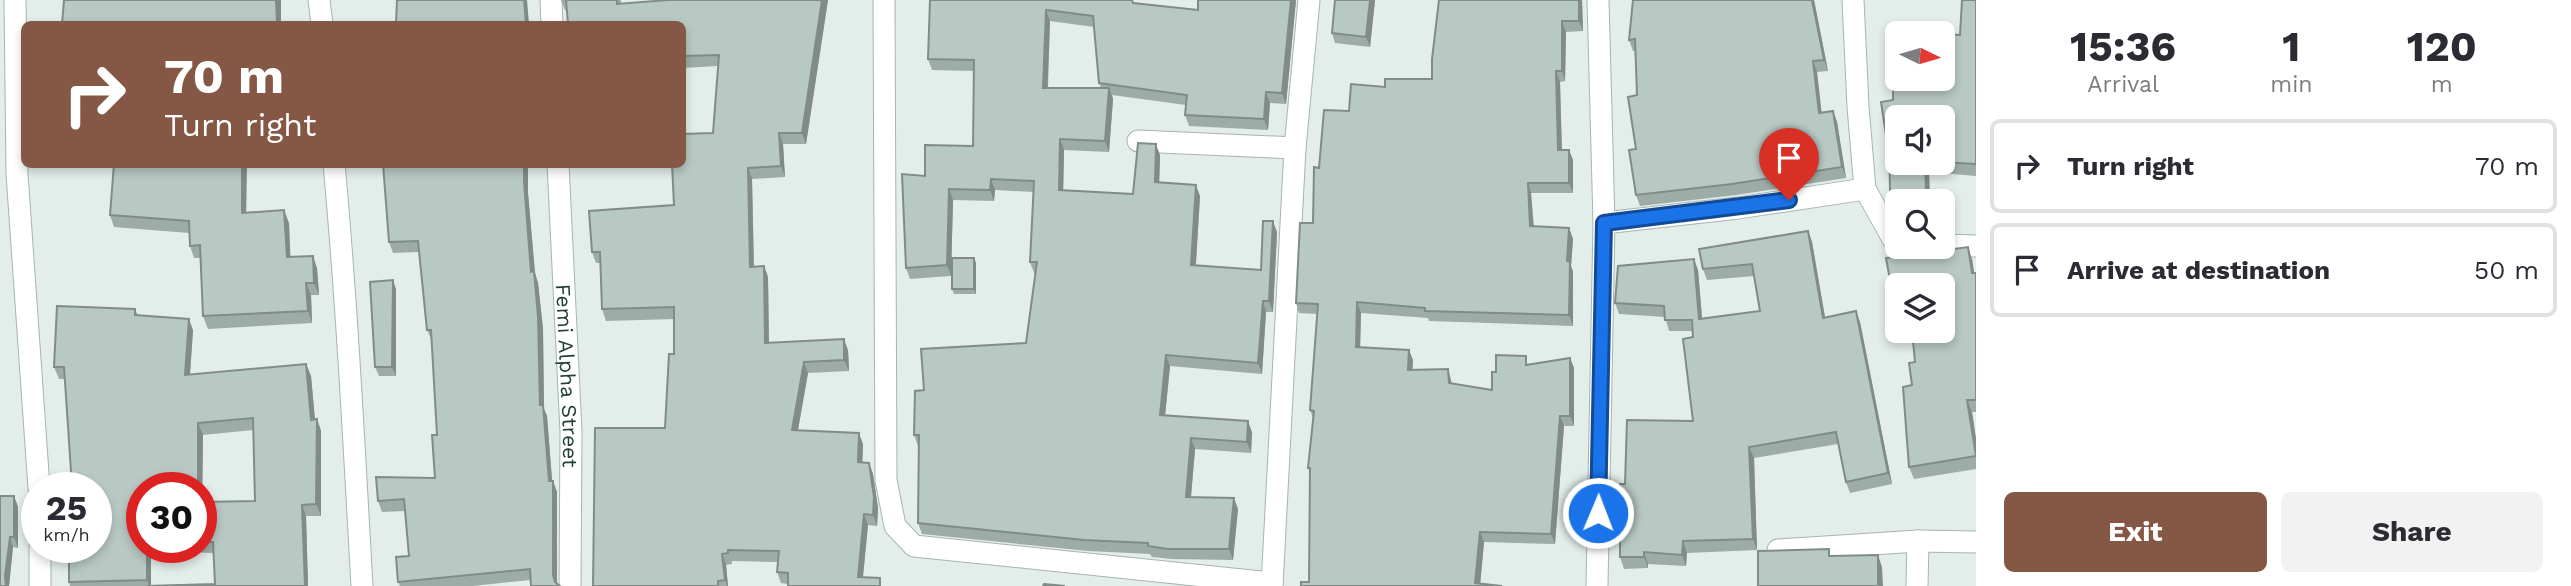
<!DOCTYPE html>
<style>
:root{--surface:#fff;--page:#f2f2f3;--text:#2b2b33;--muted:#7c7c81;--line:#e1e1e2;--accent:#855845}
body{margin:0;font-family:"Work Sans",sans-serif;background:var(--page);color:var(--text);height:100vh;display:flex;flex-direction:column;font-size:26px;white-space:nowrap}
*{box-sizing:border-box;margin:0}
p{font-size:23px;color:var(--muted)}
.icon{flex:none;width:38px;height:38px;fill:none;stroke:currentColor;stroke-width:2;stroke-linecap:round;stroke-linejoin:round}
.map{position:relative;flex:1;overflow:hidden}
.drawer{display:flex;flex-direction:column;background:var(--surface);width:595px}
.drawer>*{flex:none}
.top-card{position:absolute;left:21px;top:21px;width:665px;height:147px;border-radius:10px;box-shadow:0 4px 10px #0003;background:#855845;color:#fff;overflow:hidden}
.needle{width:46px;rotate:95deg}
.fabs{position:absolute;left:1885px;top:21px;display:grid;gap:14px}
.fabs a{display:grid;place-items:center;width:70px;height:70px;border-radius:10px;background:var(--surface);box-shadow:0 4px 10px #0003;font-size:35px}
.speed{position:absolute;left:21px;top:472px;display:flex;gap:14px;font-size:35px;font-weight:700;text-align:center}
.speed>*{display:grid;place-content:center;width:91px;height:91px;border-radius:50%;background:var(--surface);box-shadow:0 4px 10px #0003;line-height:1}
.speed small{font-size:18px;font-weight:400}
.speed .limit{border:10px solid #d22;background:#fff;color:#111}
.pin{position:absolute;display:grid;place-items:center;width:60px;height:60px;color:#fff;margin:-72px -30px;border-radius:50% 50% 50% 0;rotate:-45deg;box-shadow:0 0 7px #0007}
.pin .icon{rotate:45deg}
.me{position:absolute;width:77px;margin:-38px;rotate:1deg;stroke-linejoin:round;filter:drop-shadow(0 0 5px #0008)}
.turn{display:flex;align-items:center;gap:24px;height:147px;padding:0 28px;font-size:32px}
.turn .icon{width:91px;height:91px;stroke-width:2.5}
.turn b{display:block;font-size:49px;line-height:60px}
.eta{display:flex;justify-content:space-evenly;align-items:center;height:119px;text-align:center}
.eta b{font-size:42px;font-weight:700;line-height:49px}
.cta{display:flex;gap:14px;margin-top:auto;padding:14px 28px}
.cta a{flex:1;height:80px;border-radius:10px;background:var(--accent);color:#fff;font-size:28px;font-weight:700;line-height:80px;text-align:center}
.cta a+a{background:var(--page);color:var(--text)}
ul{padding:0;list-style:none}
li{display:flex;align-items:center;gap:21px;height:94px;margin:0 14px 10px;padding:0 14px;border:4px solid var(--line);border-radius:10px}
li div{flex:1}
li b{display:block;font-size:26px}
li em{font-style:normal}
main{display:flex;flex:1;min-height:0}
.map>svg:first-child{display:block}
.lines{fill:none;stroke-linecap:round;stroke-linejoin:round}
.minor-casing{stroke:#a6b5b2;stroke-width:23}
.minor{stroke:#fff;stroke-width:21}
.wall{fill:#9eaca8;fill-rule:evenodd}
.shaded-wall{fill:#818c88}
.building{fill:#b8c8c3;stroke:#818c88;stroke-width:2}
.route-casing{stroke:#114b97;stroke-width:18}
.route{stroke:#1a73e8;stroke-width:12}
.labels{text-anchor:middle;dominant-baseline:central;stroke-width:5;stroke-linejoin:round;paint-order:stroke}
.street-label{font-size:21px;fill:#233f3a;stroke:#f4f9f7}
</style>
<main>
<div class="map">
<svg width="1976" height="586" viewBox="0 0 1976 586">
<rect width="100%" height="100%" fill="#e3edea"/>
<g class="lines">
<defs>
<g id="minor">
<path d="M15 0 17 174 39 488"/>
<path d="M319 0 322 24"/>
<path d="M551 0 552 24"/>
<path d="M884 0 886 480 895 526 914 546 1272 583"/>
<path d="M1853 0 1858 107 1865 189 1893 239 1897 240"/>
<path d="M1138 141 1295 148"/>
<path d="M334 164C347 305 354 445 362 586"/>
<path id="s1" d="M558 164 571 432 570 586"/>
<path d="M1604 223 1738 208 1865 189"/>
<path d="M1942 245 1976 246"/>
<path d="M40 548V586"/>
<path d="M1778 550 1918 541 1976 542"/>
<path d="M1272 586 1295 148 1309 0"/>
<path d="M1597 586 1604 223 1598 0"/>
<path d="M1917 586 1918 541"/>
</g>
</defs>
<use href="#minor" class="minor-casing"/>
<use href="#minor" class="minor"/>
</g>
<g class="wall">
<path d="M561 0H621V4L828 0 806 144H783L785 177 752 179 754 266H764L768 277 769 342 848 350 849 371 808 373 798 430 863 444 862 462 869 463 873 474 878 508 877 526 868 525 863 577 788 584 781 583 777 572 778 562 732 561V564L726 565 728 586H593L665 428 674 354V319L606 321 602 309 600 263H596L592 252 674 205 713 133 718 66 682 68V24L565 10Z"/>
<path d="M930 0 1136 3 1198 10 1296 0 1286 104 1270 103 1268 130 1189 126 1185 115 1186 105 1112 95 1113 99 1109 152 1064 150 1063 190 1133 194 1160 155 1159 182 1200 196 1196 265 1261 270 1277 232 1273 312H1266L1262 374 1170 366 1165 415 1252 432 1251 453 1195 449 1191 497 1238 509 1233 560 1172 559 1152 557 1150 554 1088 551 922 534 918 523 919 446H918L914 435 924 390 1026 343 1036 273H1034L1030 262 1034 192 995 190 994 201 953 200 951 276 910 279 906 268 925 176 973 146 974 71 932 70 928 59ZM1050 21 1094 27 1099 83 1101 88H1048Z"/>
<path d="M1335 0H1375L1370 47 1335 43 1332 33Z"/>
<path d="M1582 0 1583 31 1566 32 1565 81 1560 82 1562 150 1573 160V193H1531L1534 226 1569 228 1573 239 1571 266 1573 272V326L1429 321 1428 318 1361 313 1360 337V347L1413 360 1412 370 1451 380 1452 384 1492 390 1496 372 1529 364 1570 358 1574 368V426H1564L1555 544 1484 542 1480 584 1309 582 1310 473 1308 468 1313 418 1310 410 1317 314 1299 313 1296 303 1313 223 1319 168 1349 111 1385 87 1432 79Z"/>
<path d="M1814 0 1828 71 1817 72 1821 113 1833 111 1837 122 1846 178 1736 195 1640 206 1636 195 1637 95 1636 51H1633L1629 40Z"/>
<path d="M1976 0V176L1929 172 1930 201H1897V203H1895L1890 191V146L1886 135 1960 35ZM1942 117V163H1897Z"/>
<path d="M528 193 535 273 538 283 543 329 544 409 547 416 552 481H553L557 492V584L530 580 473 586H400L398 582 409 556 405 511 382 512 378 501 435 478 437 435 432 341 427 330 419 252 393 253 389 242Z"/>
<path d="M246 212 289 223 290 257 317 268 319 295H311L312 323 208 329 203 316 200 258H194L190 246 189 233 114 227 110 215Z"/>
<path d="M1808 231 1812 242 1825 317 1860 322 1892 484 1850 493 1846 482 1838 444 1754 458 1757 550 1687 553 1686 566 1648 564V568L1624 569 1620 557 1625 484 1693 421V331H1669L1665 317 1619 314 1615 303 1698 270 1702 318 1760 311 1754 276 1707 280 1703 269Z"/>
<path d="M974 258 976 263V294H954L952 289Z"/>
<path d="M1972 259 1974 273H1976V412H1972L1976 439V469L1914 479 1909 467 1912 385 1915 362 1912 335H1902L1901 331H1942L1896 292 1894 293 1890 280Z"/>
<path d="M396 289V376H379L375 367Z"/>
<path d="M135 309 138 315 193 330 190 375 306 364 311 376 315 420 317 419 321 431V516H306L308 586H70L69 582 71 471 65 379H59L54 367ZM253 430 255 501 202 502 203 435ZM142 488H201V548H142ZM151 551 214 553 215 584 151 585Z"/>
<path d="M14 496 18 507V548L13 547 9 586H0Z"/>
</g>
<g class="shaded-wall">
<path d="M276 0H281V24H277Z"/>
<path d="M524 0H527L529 24H526Z"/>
<path d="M822 0H828L806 144 802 133Z"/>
<path d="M1291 0H1296L1286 104 1282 93Z"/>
<path d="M1370 0H1375L1370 47 1366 37Z"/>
<path d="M1579 0H1582L1583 31 1579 21Z"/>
<path d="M1812 0H1814L1828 71 1824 60Z"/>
<path d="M1046 10 1050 21 1047 99 1043 88Z"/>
<path d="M1562 21 1566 32 1565 81 1562 71Z"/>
<path d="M1813 61 1817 72 1823 124 1819 113Z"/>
<path d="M1556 71 1560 82 1562 160 1558 150Z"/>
<path d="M1109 88 1113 99 1109 152 1105 141Z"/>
<path d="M1266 92 1270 103 1268 130 1264 119Z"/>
<path d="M1833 111 1837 122 1846 178 1842 167Z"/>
<path d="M779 133 783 144 785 177 781 166Z"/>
<path d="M1060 139 1064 150 1063 201 1059 190Z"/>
<path d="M1156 144 1160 155 1159 193 1155 182Z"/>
<path d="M1569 150 1573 160V193L1569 183Z"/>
<path d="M1925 163 1929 172 1930 201 1926 191Z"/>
<path d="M242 164H247L246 225 242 213Z"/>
<path d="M524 164H528V193L535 273 538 283 543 329 544 409 547 416 553 492 549 481 540 405 524 182Z"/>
<path d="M748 168 752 179 754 278 750 267Z"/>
<path d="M991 179 995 190 994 201 990 190Z"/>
<path d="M1528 183 1531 193 1534 236 1530 226Z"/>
<path d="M1196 185 1200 196 1195 276 1191 265Z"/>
<path d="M949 189 953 200 951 276 947 265Z"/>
<path d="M284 210 289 223 291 270 287 257Z"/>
<path d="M1273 221 1277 232 1273 312 1269 301Z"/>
<path d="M1569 228 1573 239 1571 266 1573 272V326L1569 315 1567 261Z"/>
<path d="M1808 231 1812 242 1827 329 1823 318Z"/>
<path d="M1968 247 1972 259 1976 285 1972 273Z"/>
<path d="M313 256 317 268 319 295 314 283Z"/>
<path d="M974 258 976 263V294L974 289Z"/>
<path d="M1694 259 1698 270 1703 330 1699 319Z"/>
<path d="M764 266 768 277 769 354 765 343Z"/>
<path d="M393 280 396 289V376L392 367Z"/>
<path d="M306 283 311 295 312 323 308 311Z"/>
<path d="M1263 301 1266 312 1262 374 1258 363Z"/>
<path d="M1357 302 1361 313 1360 357 1356 347Z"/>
<path d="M1856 311 1860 322 1892 484 1888 473Z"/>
<path d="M189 319 193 330 189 387 185 375Z"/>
<path d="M844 339 848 350 849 371 844 360Z"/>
<path d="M1409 350 1413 360 1412 380 1408 370Z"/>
<path d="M1166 355 1170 366 1164 426 1160 415Z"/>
<path d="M1570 358 1574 368V426L1570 416Z"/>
<path d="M804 362 808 373 796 441 792 430Z"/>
<path d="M306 364 311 376 316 431 311 420Z"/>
<path d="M1448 369 1451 380 1452 393 1449 383Z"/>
<path d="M1967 400 1972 412 1976 439V455Z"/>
<path d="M1560 416 1564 426 1555 544 1551 534Z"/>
<path d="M317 419 321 431V516L316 504Z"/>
<path d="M1248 421 1252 432 1251 453 1247 442Z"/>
<path d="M198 423 203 435 202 513 201 488H198Z"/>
<path d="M859 433 863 444 862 473 858 462Z"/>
<path d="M1191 438 1195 449 1190 508 1186 497Z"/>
<path d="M1749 447 1754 458 1757 550 1753 539Z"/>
<path d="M869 463 873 474 878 508 877 526 873 515Z"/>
<path d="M553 481 557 492V586L553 575Z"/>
<path d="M14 496 18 507V548L14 537Z"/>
<path d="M1234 498 1238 509 1233 560 1229 549Z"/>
<path d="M302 505 306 516 308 586H305Z"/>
<path d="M864 514 868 525 862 586 858 577Z"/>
<path d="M1480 532 1484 542 1480 586 1475 583Z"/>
<path d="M10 537 13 547 9 586H6L5 576Z"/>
<path d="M1683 541 1687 553 1686 566 1682 555Z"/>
<path d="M147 548H150L151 551V586H149L147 580Z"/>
<path d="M1644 552 1648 564V568L1644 557Z"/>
<path d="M722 554 726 565 728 586H727L725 580Z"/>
<path d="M1878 555 1882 567 1883 586H1878Z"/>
</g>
<g class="building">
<path d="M64 0H276L277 24H62Z"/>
<path d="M397 0H524L526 24H396Z"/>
<path d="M566 0H617V4L668 0H822L802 133H779L781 166 748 168 750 267 764 266 765 343 844 339V360L804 362 792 430 859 433 858 462 869 463 874 497 873 515 864 514 858 577 880 578V586H788V573L777 572 779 551 728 550V553L722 554 725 580 718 581V586H593L595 428H665L669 354H674V307L602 309 600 252H592L589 211 674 205 672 164H682V134L713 133 719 55 682 56V24H568Z"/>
<path d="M930 0H1132L1133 3 1198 10V0H1291L1282 93 1266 92 1264 119 1185 115 1187 95 1099 83 1093 16 1046 10 1043 88H1109L1105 141 1060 139 1059 190 1133 194 1138 143 1156 144 1155 182 1196 185 1191 265 1261 270 1263 221H1273L1269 301H1263L1258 363 1166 355 1160 415 1248 421 1247 442 1191 438 1186 497 1234 498 1229 549H1168L1148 546V543L1084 540 918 523 919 435H914L915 391 924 390 921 349 1026 343 1037 262H1030L1034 181 991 179 990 190 949 189 947 265 906 268 902 174 925 176V145L973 146 974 60 928 59Z"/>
<path d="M1335 0H1370L1366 37 1332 33Z"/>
<path d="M1439 0H1579V21H1562V71H1556L1558 150H1569V183H1528L1530 226 1569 228 1567 261 1570 262 1569 315 1425 311V308L1357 302 1356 347 1409 350 1408 370 1448 369 1449 383 1492 390V372H1496V355L1526 356V365L1570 358V416H1560L1551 534 1480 532 1475 583 1502 586H1301V582H1309L1310 468H1308L1314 411 1310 410 1318 304 1296 303 1300 223H1313L1314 167 1319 168 1324 110 1349 111 1351 84 1385 87V79H1432V59Z"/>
<path d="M1633 0H1812L1824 60 1813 61 1819 113 1833 111 1842 167 1732 184 1636 195 1629 150 1636 149 1628 97 1637 95 1635 39 1629 40Z"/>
<path d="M1962 0H1976V164L1942 162V117H1897V163H1925L1926 191H1890L1889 135H1886L1881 102 1893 100 1894 33H1897V79H1942V34L1960 35Z"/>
<path d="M114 164H242V213L284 210 287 257 313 256 314 283H306L308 311 203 316 200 245 190 246 189 221 110 215Z"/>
<path d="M383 164H524V182L531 272 534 271 538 317 540 405H543L549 481H553V575L555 582 560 586H531L530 569 398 582 396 557 409 556 404 499 378 501 376 477 435 478 432 435H437L431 330H427L418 241 389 242Z"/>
<path d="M1808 231 1823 318 1856 311 1888 473 1846 482 1836 432 1749 447 1753 539 1683 541 1682 555 1644 552V557H1620V484H1625L1627 420 1693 421 1683 339 1693 337 1692 320H1665L1664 306 1615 303 1618 266 1694 259 1699 319 1760 311 1752 264 1703 269 1699 249Z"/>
<path d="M1968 247 1972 273H1976V400H1967L1976 456 1909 467 1903 387 1912 385 1909 363 1915 362 1912 331H1942V285H1897V309L1895 280H1890L1886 258Z"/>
<rect x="952" y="258" width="22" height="31"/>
<path d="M393 280 392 367H375L370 282Z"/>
<path d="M57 306 135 309V315L189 319 185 375 306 364 311 420 317 419 316 504 302 505 305 586H147L215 584 213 542H201V502L255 501 253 418 198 423V488H142V548H147V580L69 582V548H96V488H71V471L64 367H54Z"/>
<path d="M0 496H14V537H10L5 576 6 586H0Z"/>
<path d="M1829 549V556L1878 555V586H1758V551Z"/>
<path d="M1044 584 1065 586H1043Z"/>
</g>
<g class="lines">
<defs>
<path id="route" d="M1598 513 1604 223 1789 200"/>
</defs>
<use href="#route" class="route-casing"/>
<use href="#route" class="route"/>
</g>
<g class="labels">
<g class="street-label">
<text stroke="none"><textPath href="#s1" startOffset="212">Femi Alpha Street</textPath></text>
</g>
</g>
</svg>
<div class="fabs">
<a><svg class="needle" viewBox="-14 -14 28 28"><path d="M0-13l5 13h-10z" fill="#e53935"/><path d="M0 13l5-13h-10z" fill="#7c7c81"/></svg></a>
<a><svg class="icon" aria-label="sound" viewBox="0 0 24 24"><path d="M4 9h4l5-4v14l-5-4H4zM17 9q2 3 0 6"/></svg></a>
<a><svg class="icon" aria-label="search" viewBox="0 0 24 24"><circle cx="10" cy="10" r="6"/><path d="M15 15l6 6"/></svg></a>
<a><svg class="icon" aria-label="layers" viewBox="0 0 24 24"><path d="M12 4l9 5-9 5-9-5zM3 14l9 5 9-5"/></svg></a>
</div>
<div class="speed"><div>25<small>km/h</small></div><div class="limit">30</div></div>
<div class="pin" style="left:1789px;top:200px;background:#d93025"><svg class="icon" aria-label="arrive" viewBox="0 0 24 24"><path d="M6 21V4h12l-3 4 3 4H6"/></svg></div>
<svg class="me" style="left:1598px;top:513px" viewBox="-20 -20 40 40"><circle r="17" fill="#1a73e8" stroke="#fff" stroke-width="3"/><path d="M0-11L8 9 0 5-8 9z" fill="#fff"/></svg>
<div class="top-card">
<div class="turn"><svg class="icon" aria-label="right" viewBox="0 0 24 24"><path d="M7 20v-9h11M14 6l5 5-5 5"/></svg><div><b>70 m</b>Turn right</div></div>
</div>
</div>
<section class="drawer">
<div class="eta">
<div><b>15:36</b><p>Arrival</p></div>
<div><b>1</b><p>min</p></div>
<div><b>120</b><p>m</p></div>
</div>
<ul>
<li><svg class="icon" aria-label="right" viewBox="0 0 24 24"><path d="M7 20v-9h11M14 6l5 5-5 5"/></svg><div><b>Turn right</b></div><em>70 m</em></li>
<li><svg class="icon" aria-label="arrive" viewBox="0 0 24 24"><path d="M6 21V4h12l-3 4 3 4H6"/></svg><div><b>Arrive at destination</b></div><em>50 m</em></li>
</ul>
<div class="cta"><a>Exit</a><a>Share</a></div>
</section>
</main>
